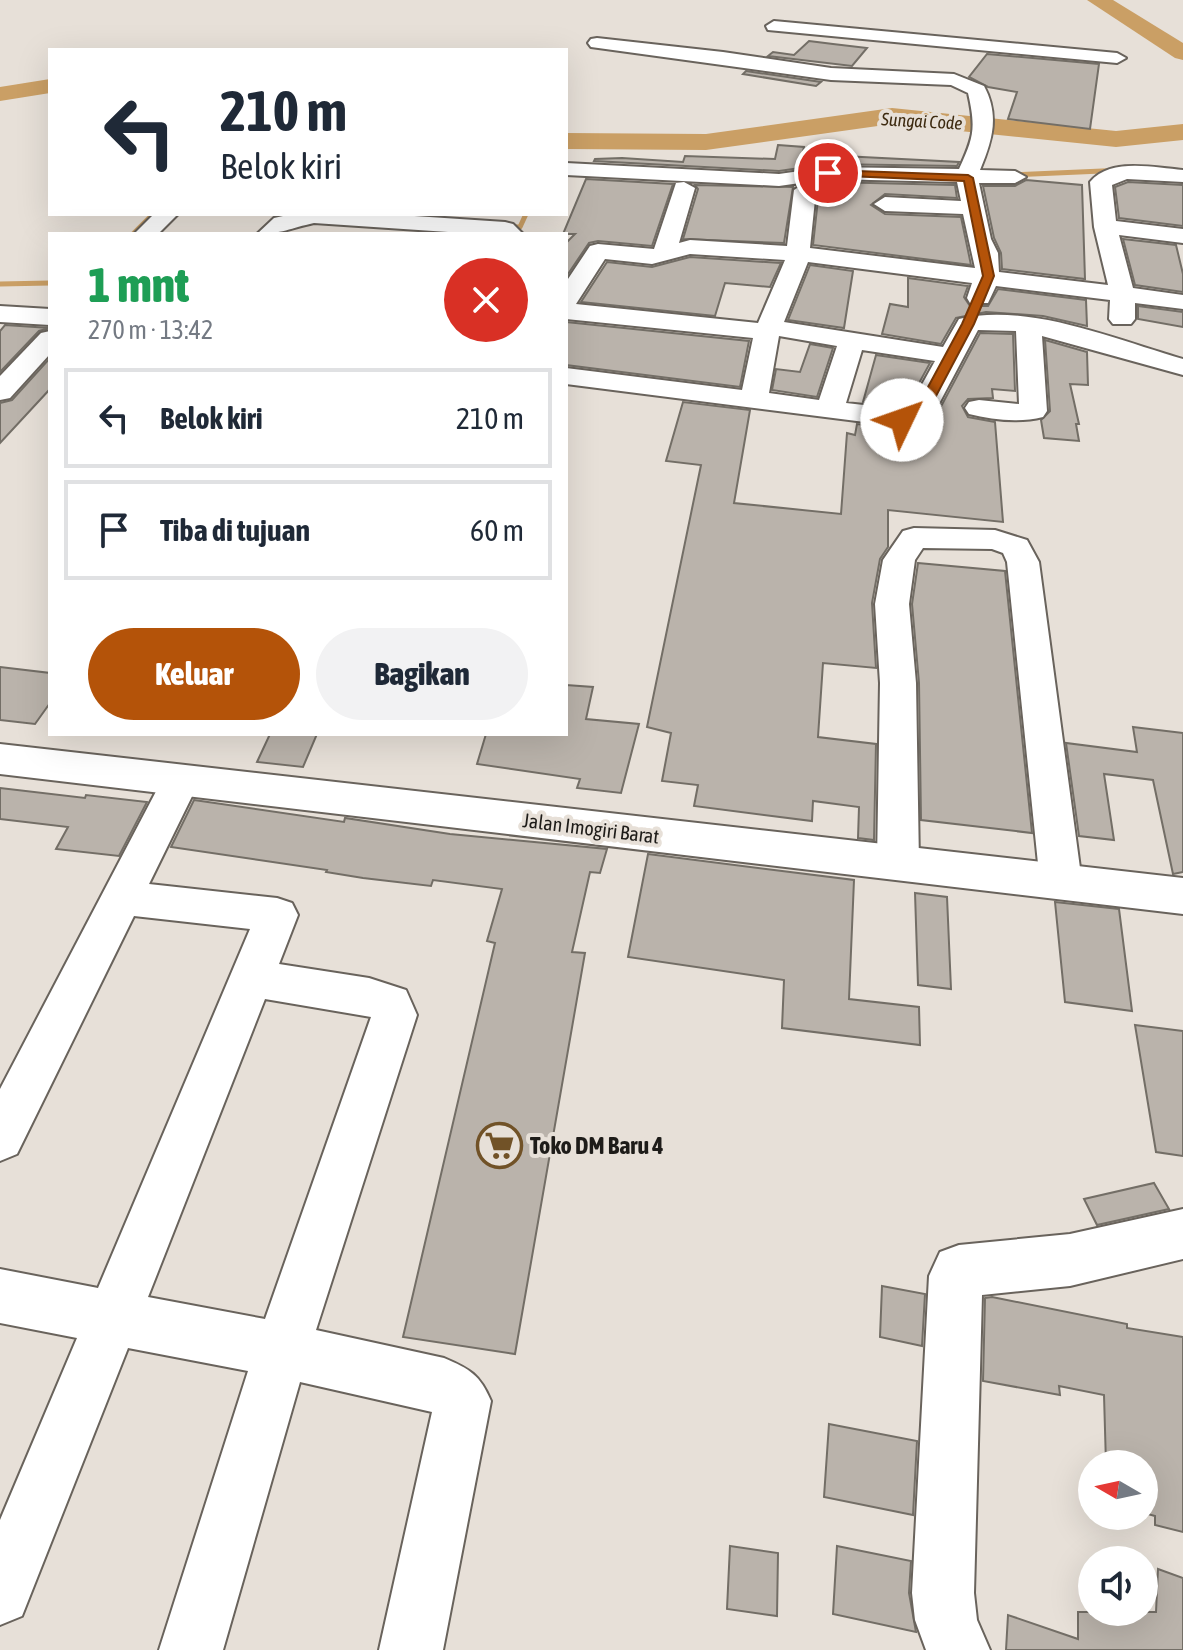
<!DOCTYPE html>
<html lang="id">
<meta charset="utf-8">
<style>
:root{--surface:#fff;--page:#f2f2f3;--text:#1f2937;--muted:#747a83;--line:#e0e1e3;--accent:#b45309}
body{margin:0;font-family:"Asap Condensed",sans-serif;background:var(--page);color:var(--text);height:100vh;display:flex;flex-direction:column;font-size:30px;white-space:nowrap}
*{box-sizing:border-box;margin:0}
p{font-size:26px;color:var(--muted)}
.icon{flex:none;width:44px;height:44px;fill:none;stroke:currentColor;stroke-width:2;stroke-linecap:round;stroke-linejoin:round}
.map{position:relative;flex:1;overflow:hidden}
.drawer{position:absolute;left:48px;top:232px;width:520px;height:504px;display:flex;flex-direction:column;background:var(--surface);border-radius:0px;box-shadow:0 8px 32px #0002}
.drawer>*{flex:none}
.banner{position:absolute;left:48px;top:48px;width:520px;height:168px;border-radius:0px;box-shadow:0 8px 32px #0002;background:#fff;color:var(--text);overflow:hidden}
.needle{width:52px;rotate:279deg}
.tools{position:absolute;left:1078px;top:1450px;display:grid;gap:16px}
.tools a{display:grid;place-items:center;width:80px;height:80px;border-radius:50%;background:var(--surface);box-shadow:0 8px 32px #0002;font-size:40px}
.pin{position:absolute;display:grid;place-items:center;width:68px;height:68px;color:#fff;margin:-34px;border:4px solid #fff;border-radius:50%;box-shadow:0 2px 8px #0007}
.me{position:absolute;width:88px;margin:-44px;rotate:48deg;stroke-linejoin:round;filter:drop-shadow(0 0 6px #0008)}
.turn{display:flex;align-items:center;gap:28px;height:168px;padding:0 40px;font-size:36px}
.turn .icon{width:104px;height:104px;stroke-width:2.5}
.turn b{display:block;font-size:56px;line-height:68px}
.round{display:grid;place-items:center;flex:none;width:84px;height:84px;border-radius:42px;background:var(--page)}
.overview{display:flex;align-items:center;justify-content:space-between;height:136px;padding:0 40px}
h1{font-size:48px;font-weight:800;line-height:60px;color:#1e9e55}
.button{display:flex;gap:16px;margin-top:auto;padding:16px 40px}
.button a{flex:1;height:92px;border-radius:48px;background:var(--accent);color:#fff;font-size:32px;font-weight:800;line-height:92px;text-align:center}
.button a+a{background:var(--page);color:var(--text)}
ul{padding:0;list-style:none}
li{display:flex;align-items:center;gap:24px;height:100px;margin:0 16px 12px;padding:0 24px;border:4px solid var(--line);border-radius:0px}
li div{flex:1}
li b{display:block;font-size:30px}
li em{font-style:normal}
.map>svg:first-child{display:block}
.lines{fill:none;stroke-linecap:round;stroke-linejoin:round}
.stream{stroke:#ca9f65;stroke-width:5}
.river{fill:#ca9f65;fill-rule:evenodd}
.building{fill:#bab3ab;stroke:#736e66;stroke-width:2}
.minor-casing{stroke:#69635c;stroke-width:4}
.major-casing{stroke:#69635c;stroke-width:4}
.minor{fill:#fff;fill-rule:evenodd}
.major{fill:#fff;fill-rule:evenodd}
.route{fill:#b45309;stroke:#753606;stroke-width:2}
.labels{text-anchor:middle;dominant-baseline:central;stroke-width:8;stroke-linejoin:round;paint-order:stroke}
.far-water-label{font-size:18px;font-style:italic;fill:#3d2a10;stroke:#e7e0d8}
.street-label{font-size:20px;fill:#1e1c19;stroke:#e7e0d8}
.near-poi-label{font-size:24px;font-weight:bold;fill:#1e1c19;stroke:#e7e0d8;text-anchor:start}
</style>
<div class="map">
<svg width="1183" height="1650" viewBox="0 0 1183 1650">
<rect width="100%" height="100%" fill="#e7e0d8"/>
<g class="lines">
<g class="stream">
<path d="M1012 175 1125 170"/>
<path d="M505 227H520L526 214"/>
<path d="M133 234 153 214"/>
<path d="M0 284 50 283"/>
</g>
<g class="river">
<path d="M1087 0H1113L1183 43V60L1175 58Z"/>
<path d="M50 79V93L0 101V87Z"/>
<path d="M892 108 1116 131 1183 124V140L1116 147 892 124 706 150 566 149V133L706 134Z"/>
</g>
</g>
<g class="building">
<path d="M809 41 833 44 867 48 852 66 768 56 773 52 794 55Z"/>
<path d="M987 54 1099 64 1090 129 1008 119 1017 92 988 87 969 77Z"/>
<path d="M746 71 821 82 816 86 743 74Z"/>
<path d="M778 145 804 147 803 152 823 155 959 162 957 166 828 164 779 171 594 161 595 159 622 158 683 162 685 156 775 159Z"/>
<path d="M586 179 673 184 652 246 598 241 589 243 566 277V243L575 234H563Z"/>
<path d="M1026 180 1082 185 1085 279 1002 269 1001 253 994 238 983 186H1015Z"/>
<path d="M828 182 955 185 957 198 885 194 871 205 885 214 961 217 971 265 813 245 819 190 813 184Z"/>
<path d="M1128 182 1183 185V226L1119 218 1115 187Z"/>
<path d="M695 185 793 187 784 243 683 239 698 189Z"/>
<path d="M1123 239 1176 245 1183 274V292L1135 285Z"/>
<path d="M690 257 781 263 770 287 725 283 715 316 581 302 607 262 652 267Z"/>
<path d="M810 265 853 271 844 328 788 320Z"/>
<path d="M908 278 968 286 964 297 970 306H988L998 289 1086 300 1087 326 1043 316 986 312 956 318 941 344 882 334 890 304 908 307Z"/>
<path d="M1138 306 1183 312V327L1138 319Z"/>
<path d="M566 322 749 341 740 387 566 365Z"/>
<path d="M5 325 50 328 39 331 0 372V331Z"/>
<path d="M980 333 1013 334 1015 391 992 389 993 398 968 399 962 406 968 417 995 422 1003 522 888 510V547L880 559 872 603 876 668 823 663 818 737 876 744 874 840 858 838 859 807 813 801 812 821 694 806 698 785 662 781 671 733 647 727 701 465 666 461 683 402 750 410 734 503 841 514 847 433 855 435 857 424 912 431 924 428 936 416Z"/>
<path d="M1045 340 1087 352 1088 385 1070 384 1079 424H1076L1079 441 1044 438 1041 420 1050 411Z"/>
<path d="M810 344 833 348 817 397 772 390 776 369 800 372Z"/>
<path d="M876 355 930 363 906 407 863 402Z"/>
<path d="M50 358V389L0 443V403L12 400Z"/>
<path d="M918 563 1005 571 1032 833 921 820 919 683 912 604Z"/>
<path d="M0 667 50 673V703L35 724 0 720Z"/>
<path d="M566 685 593 687 586 719 639 724 621 793 577 788 580 779 477 764 486 734H566Z"/>
<path d="M1133 727 1183 733V872L1173 874 1153 780 1104 774 1114 840 1079 836 1066 743 1137 752Z"/>
<path d="M270 734H317L303 767 257 762Z"/>
<path d="M0 788 85 798 86 795 147 802 119 856 56 849 68 827 0 819Z"/>
<path d="M194 800 344 822 345 818 450 834 607 849 600 873 590 872 572 952 585 953 515 1354 403 1337 495 943 487 941 502 889 433 880 431 886 363 878 326 872 327 870 171 847Z"/>
<path d="M648 854 854 880 849 999 919 1007 920 1045 782 1028 784 980 628 957Z"/>
<path d="M915 893 947 897 951 989 918 985Z"/>
<path d="M1055 902 1119 909 1132 1011 1065 1002Z"/>
<path d="M1135 1025 1183 1031V1156L1156 1152Z"/>
<path d="M1154 1183 1169 1209 1097 1225 1084 1199Z"/>
<path d="M882 1286 925 1294 922 1346 880 1337Z"/>
<path d="M992 1297 1127 1324V1328L1183 1337V1532L1155 1525V1516L1144 1513V1464H1106L1104 1395 1059 1386 1060 1395 983 1381 985 1298Z"/>
<path d="M829 1424 917 1441 913 1515 824 1497Z"/>
<path d="M730 1546 778 1553 777 1616 727 1609Z"/>
<path d="M837 1546 911 1561 909 1593 916 1632 833 1614Z"/>
<path d="M1158 1569 1183 1578V1650H1006L1008 1615 1078 1639V1612H1156Z"/>
</g>
<g class="lines">
<defs>
<g id="minor">
<path d="M774 21 1117 53 1126 58 1117 63 768 30 766 26Z"/>
<path d="M597 38 723 52 831 68 954 74 984 86C1000 116 992 141 980 170L1015 171 1026 177 1015 183H979L991 239 998 253 999 272 1108 285 1094 227 1090 182C1111 157 1155 168 1183 170V182L1127 179 1112 185 1116 221 1183 229V243L1119 235 1133 288 1183 295V309L1135 303V319L1131 324H1113L1109 319 1110 300 996 286 988 303H970L967 298 972 283 808 262 784 322 943 347 959 319C1028 302 1116 340 1183 359V375L1042 336 1047 411 1043 417C1019 423 993 420 969 414L965 408 969 402 979 400 1019 404 1016 331 978 330 933 415 922 426 912 428 566 384V368L742 390 753 338 566 319V282L590 246 598 244 654 249 676 183 684 182 695 188 679 243 690 240 787 246 794 190 805 183 816 190 810 248 975 268 963 214 885 211 874 204 885 197 961 201 957 182 828 179 779 186 566 175V163L779 174 828 167 959 169C974 137 976 128 968 93L951 85 831 80 591 47 588 43 591 39ZM690 254 785 260 758 323 576 304 605 259 652 264ZM779 336 837 346 819 400 769 393ZM862 350 935 361 908 410 846 403Z"/>
<path d="M154 214H178L158 234H134Z"/>
<path d="M292 214H384L505 222 513 224 523 234H478L314 223C291 228 281 234 257 234L274 218Z"/>
<path d="M0 306 50 309V325L0 322Z"/>
<path d="M50 331V354L10 398 0 400V376L41 333Z"/>
<path d="M914 528 995 530 1027 540 1039 562 1082 883 1076 895 1061 899 1046 895 1040 883 1007 562 1003 553 992 549 923 548 915 560 909 604 916 683 919 863 913 874 898 879 883 874 877 863 880 683 875 604 883 560 903 531Z"/>
<path d="M181 766 195 770 200 780 149 884 277 898 292 903 298 915 279 964 369 978 406 990 417 1015 316 1330 444 1358C470 1369 480 1375 491 1401L443 1650H379L432 1412 300 1382 223 1650H159L248 1371 128 1348 22 1616 0 1625V1520L77 1338 0 1323V1269L98 1288 250 929 134 916 17 1154 0 1161V1089L162 780 167 770ZM265 999 371 1017 265 1319 148 1297Z"/>
<path d="M1183 1209V1259L1070 1286 982 1295 974 1593 977 1620 990 1650H926L915 1620 912 1593 929 1276 940 1252 959 1245 1070 1234Z"/>
</g>
<path id="major" d="M0 744 1183 878V914L0 774Z"/>
</defs>
<use href="#minor" class="minor-casing"/>
<use href="#major" class="major-casing"/>
<use href="#minor" class="minor"/>
<use href="#major" class="major"/>
</g>
<path class="route" d="M828 170 968 175 973 178 994 276 974 324 926 415C918 423 905 428 896 420L914 413 962 324 983 276 964 181 825 175Z"/>
<defs>
<symbol id="supermarket-ring" viewBox="-11 -11 22 22"><circle r="9.5" fill="#e7e0d8" stroke="#715227" stroke-width="1.5"/><path d="M-6-5.5h2.5l.6 2H6L4.5 2H-2.5L-4.4-4H-6ZM-1.5 3.2a1.3 1.3 0 1 0 .1 0ZM3 3.2a1.3 1.3 0 1 0 .1 0Z" fill="#715227"/></symbol>
</defs>
<g fill-rule="evenodd">
<use href="#supermarket-ring" x="474" y="1120" width="51" height="51"/>
</g>
<g class="labels">
<g class="far-water-label">
<text transform="translate(922 121) rotate(3)">Sungai Code</text>
</g>
<g class="street-label">
<text transform="translate(591 828) rotate(7)">Jalan Imogiri Barat</text>
</g>
<g class="near-poi-label">
<text x="530" y="1145">Toko DM Baru 4</text>
</g>
</g>
</svg>
<div class="tools">
<a><svg class="needle" viewBox="-14 -14 28 28"><path d="M0-13l5 13h-10z" fill="#e53935"/><path d="M0 13l5-13h-10z" fill="#747a83"/></svg></a>
<a><svg class="icon" aria-label="sound" viewBox="0 0 24 24"><path d="M4 9h4l5-4v14l-5-4H4zM17 9q2 3 0 6"/></svg></a>
</div>
<div class="pin" style="left:828px;top:173px;background:#d93025"><svg class="icon" aria-label="arrive" viewBox="0 0 24 24"><path d="M6 21V4h12l-3 4 3 4H6"/></svg></div>
<svg class="me" style="left:902px;top:420px" viewBox="-20 -20 40 40"><circle r="19" fill="#fff"/><path d="M0-13L10 11 0 6-10 11z" fill="#b45309"/></svg>
<div class="banner">
<div class="turn"><svg class="icon" aria-label="left" viewBox="0 0 24 24"><path d="M17 20v-9H6M10 6l-5 5 5 5"/></svg><div><b>210 m</b>Belok kiri</div></div>
</div>
<section class="drawer">
<div class="overview"><div><h1>1 mnt</h1><p>270 m · 13:42</p></div><a class="round" style="background:#d93025;color:#fff"><svg class="icon" aria-label="close" viewBox="0 0 24 24"><path d="M6 6l12 12M18 6L6 18"/></svg></a></div>
<ul>
<li><svg class="icon" aria-label="left" viewBox="0 0 24 24"><path d="M17 20v-9H6M10 6l-5 5 5 5"/></svg><div><b>Belok kiri</b></div><em>210 m</em></li>
<li><svg class="icon" aria-label="arrive" viewBox="0 0 24 24"><path d="M6 21V4h12l-3 4 3 4H6"/></svg><div><b>Tiba di tujuan</b></div><em>60 m</em></li>
</ul>
<div class="button"><a>Keluar</a><a>Bagikan</a></div>
</section>
</div>
